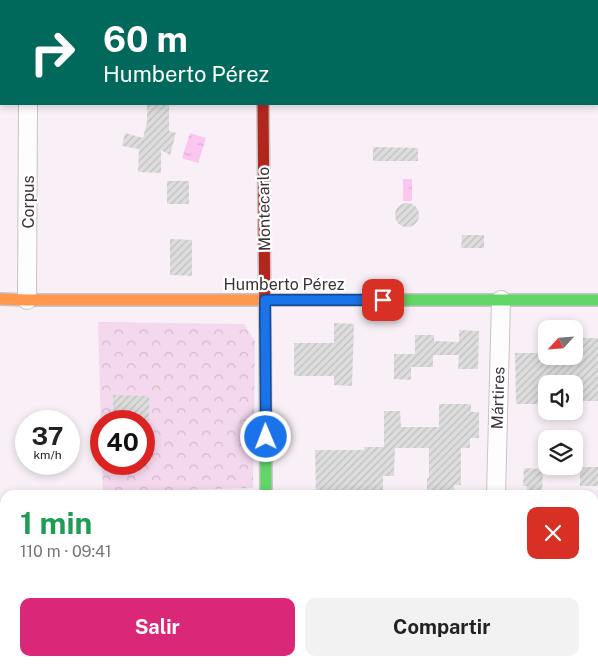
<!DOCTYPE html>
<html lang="es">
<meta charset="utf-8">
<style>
:root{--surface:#fff;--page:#f2f2f2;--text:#222;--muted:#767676;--accent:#db2777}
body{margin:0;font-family:"Public Sans",sans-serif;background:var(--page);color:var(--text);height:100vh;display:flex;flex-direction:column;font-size:19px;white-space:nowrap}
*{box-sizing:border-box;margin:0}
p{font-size:16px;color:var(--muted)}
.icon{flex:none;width:28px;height:28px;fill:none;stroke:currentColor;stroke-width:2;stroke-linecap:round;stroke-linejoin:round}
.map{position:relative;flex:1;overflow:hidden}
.side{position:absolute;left:0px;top:490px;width:599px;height:176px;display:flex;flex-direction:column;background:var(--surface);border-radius:15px 15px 0 0;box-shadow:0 2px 8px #0003}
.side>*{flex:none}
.banner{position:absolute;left:0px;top:0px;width:599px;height:105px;box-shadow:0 2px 8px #0003;background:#00695c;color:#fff;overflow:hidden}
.needle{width:32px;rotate:244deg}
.buttons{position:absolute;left:538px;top:320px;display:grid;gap:10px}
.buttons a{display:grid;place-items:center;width:45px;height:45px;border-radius:10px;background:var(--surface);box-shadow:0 2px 8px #0003;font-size:25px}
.speed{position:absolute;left:15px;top:410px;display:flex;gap:10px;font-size:25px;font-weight:700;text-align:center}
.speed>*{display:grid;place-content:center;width:65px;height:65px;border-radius:50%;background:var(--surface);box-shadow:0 2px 8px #0003;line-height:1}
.speed small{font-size:12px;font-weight:400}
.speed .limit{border:8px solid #d22;background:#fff;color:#111}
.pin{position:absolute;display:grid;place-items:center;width:42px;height:42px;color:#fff;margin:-21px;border-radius:10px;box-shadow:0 2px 8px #0006}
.me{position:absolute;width:55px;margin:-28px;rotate:359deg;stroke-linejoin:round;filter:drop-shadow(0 0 4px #0008)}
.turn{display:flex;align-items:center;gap:18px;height:105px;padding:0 20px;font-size:22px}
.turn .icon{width:65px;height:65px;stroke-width:2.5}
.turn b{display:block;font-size:35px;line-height:42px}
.round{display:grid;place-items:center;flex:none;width:52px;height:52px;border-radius:10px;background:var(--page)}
.head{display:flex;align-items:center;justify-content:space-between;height:85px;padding:0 20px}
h1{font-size:30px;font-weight:700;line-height:38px;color:#1e9e55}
.primary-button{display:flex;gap:10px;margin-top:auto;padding:10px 20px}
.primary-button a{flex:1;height:58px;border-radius:10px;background:var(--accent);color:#fff;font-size:20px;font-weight:700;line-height:58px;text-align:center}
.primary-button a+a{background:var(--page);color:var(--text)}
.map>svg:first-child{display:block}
.forest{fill:url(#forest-crowns)}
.water{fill:url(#water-ripples)}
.building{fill:url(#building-hatch)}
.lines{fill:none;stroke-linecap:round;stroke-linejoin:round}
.street-casing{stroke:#c9c2c7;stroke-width:20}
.fast-casing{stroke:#c9c2c7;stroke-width:14}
.slow-casing{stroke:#c9c2c7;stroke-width:14}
.jam-casing{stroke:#c9c2c7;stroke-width:14}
.street{stroke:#fefdfe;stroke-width:18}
.fast{stroke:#63d668;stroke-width:11}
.slow{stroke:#ff974d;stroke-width:11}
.jam{stroke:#b3261e;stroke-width:11}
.route-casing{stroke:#114b97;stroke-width:12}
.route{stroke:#1a73e8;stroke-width:9}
.labels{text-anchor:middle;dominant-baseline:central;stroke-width:4.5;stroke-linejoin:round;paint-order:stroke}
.street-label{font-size:16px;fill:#393338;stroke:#fff}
</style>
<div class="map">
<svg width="598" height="666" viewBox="0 0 598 666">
<defs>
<pattern id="forest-crowns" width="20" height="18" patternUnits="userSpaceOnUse" patternTransform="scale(1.25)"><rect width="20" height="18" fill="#f4d8ee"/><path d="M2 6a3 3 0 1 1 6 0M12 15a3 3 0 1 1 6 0" fill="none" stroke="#d2bacd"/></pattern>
<pattern id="water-ripples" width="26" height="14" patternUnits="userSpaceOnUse" patternTransform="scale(1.25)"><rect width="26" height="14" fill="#fbc7f1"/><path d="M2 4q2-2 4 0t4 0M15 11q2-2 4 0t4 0" fill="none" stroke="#d8abcf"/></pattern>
<pattern id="building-hatch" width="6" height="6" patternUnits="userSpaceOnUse" patternTransform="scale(1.25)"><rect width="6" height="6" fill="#ddddde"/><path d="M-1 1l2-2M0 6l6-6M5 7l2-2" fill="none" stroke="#bebebf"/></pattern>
</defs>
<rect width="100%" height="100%" fill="#f8f0f6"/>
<path class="forest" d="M98 322 244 324 255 341 253 488 103 492 102 464H144V421H101V428Z"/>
<g class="water">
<path d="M190 133 206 138 198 163 182 158Z"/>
<rect x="403" y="179" width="9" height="22"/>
</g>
<g class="building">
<path d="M147 104H169V131L176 133 170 155 161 150V173L138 172 139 149 122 146 125 133 143 138 147 122Z"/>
<path d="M373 147 418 148V161H373Z"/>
<rect x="167" y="181" width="22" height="23"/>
<circle cx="407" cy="215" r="12"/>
<path d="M462 235H484V248H461Z"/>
<path d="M170 239 192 240V276L170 275Z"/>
<path d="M334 323 354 324 352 386 334 385V376H294V343H334Z"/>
<path d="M459 330 479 331 478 369H458L459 355H433V367H411V380L394 379V354H415V335H434V341L459 342Z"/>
<path d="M574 338H598V401H574V384H546V404H516L515 353H546V356H574Z"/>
<path d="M113 395 149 396V421H113Z"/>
<path d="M439 404H471V412H479V438H470V448H461V485H454V495H427V478H429V448H395L394 476H383V495H316L315 450H364V447H384V411H400L401 427H439Z"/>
<rect x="580" y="467" width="18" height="19"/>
<path d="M524 468 543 469 542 495H527V486H523Z"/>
</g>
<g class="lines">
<defs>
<g id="street">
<path d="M262 0V1"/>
<path d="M0 61H1"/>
<path d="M27 300 28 104"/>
<path d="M496 495 501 300"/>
<path d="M594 592H598"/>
<path d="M267 666V661"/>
<path d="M491 666 492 661"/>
</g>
<g id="fast">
<path d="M358 300H598"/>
<path d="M265 328 266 495"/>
</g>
<path id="slow" d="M0 299 27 300H358"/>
<path id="jam" d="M263 104 265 328"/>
</defs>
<use href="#street" class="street-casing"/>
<use href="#fast" class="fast-casing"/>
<use href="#slow" class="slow-casing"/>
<use href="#jam" class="jam-casing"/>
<use href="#street" class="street"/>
<use href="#fast" class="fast"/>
<use href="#slow" class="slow"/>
<use href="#jam" class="jam"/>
</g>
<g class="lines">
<defs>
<path id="route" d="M266 437 265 300H383"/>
</defs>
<use href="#route" class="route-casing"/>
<use href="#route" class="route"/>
</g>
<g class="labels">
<g class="street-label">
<text transform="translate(28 202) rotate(-90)">Corpus</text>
<text transform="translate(264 209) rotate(-91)">Montecarlo</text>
<text x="284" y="284">Humberto Pérez</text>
<text transform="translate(498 398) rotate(-88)">Mártires</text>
</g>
</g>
</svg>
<div class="buttons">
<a><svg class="needle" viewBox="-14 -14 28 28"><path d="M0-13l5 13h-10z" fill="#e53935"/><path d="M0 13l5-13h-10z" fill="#767676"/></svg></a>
<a><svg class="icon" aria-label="sound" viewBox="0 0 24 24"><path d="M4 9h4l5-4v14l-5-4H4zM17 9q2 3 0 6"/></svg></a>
<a><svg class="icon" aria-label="layers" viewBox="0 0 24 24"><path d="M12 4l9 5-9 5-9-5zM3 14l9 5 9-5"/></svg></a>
</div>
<div class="speed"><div>37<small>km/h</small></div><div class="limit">40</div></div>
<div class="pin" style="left:383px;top:300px;background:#d93025"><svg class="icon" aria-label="arrive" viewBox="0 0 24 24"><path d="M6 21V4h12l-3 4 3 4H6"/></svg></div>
<svg class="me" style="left:266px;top:437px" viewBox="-20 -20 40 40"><circle r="17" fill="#1a73e8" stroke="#fff" stroke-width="3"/><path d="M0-11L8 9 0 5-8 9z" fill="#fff"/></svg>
<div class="banner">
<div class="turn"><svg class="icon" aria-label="right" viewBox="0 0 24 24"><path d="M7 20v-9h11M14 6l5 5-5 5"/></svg><div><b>60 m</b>Humberto Pérez</div></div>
</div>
<section class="side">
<div class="head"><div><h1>1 min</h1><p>110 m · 09:41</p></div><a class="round" style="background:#d93025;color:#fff"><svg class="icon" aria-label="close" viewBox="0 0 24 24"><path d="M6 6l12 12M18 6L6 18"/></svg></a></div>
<div class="primary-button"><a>Salir</a><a>Compartir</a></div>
</section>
</div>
